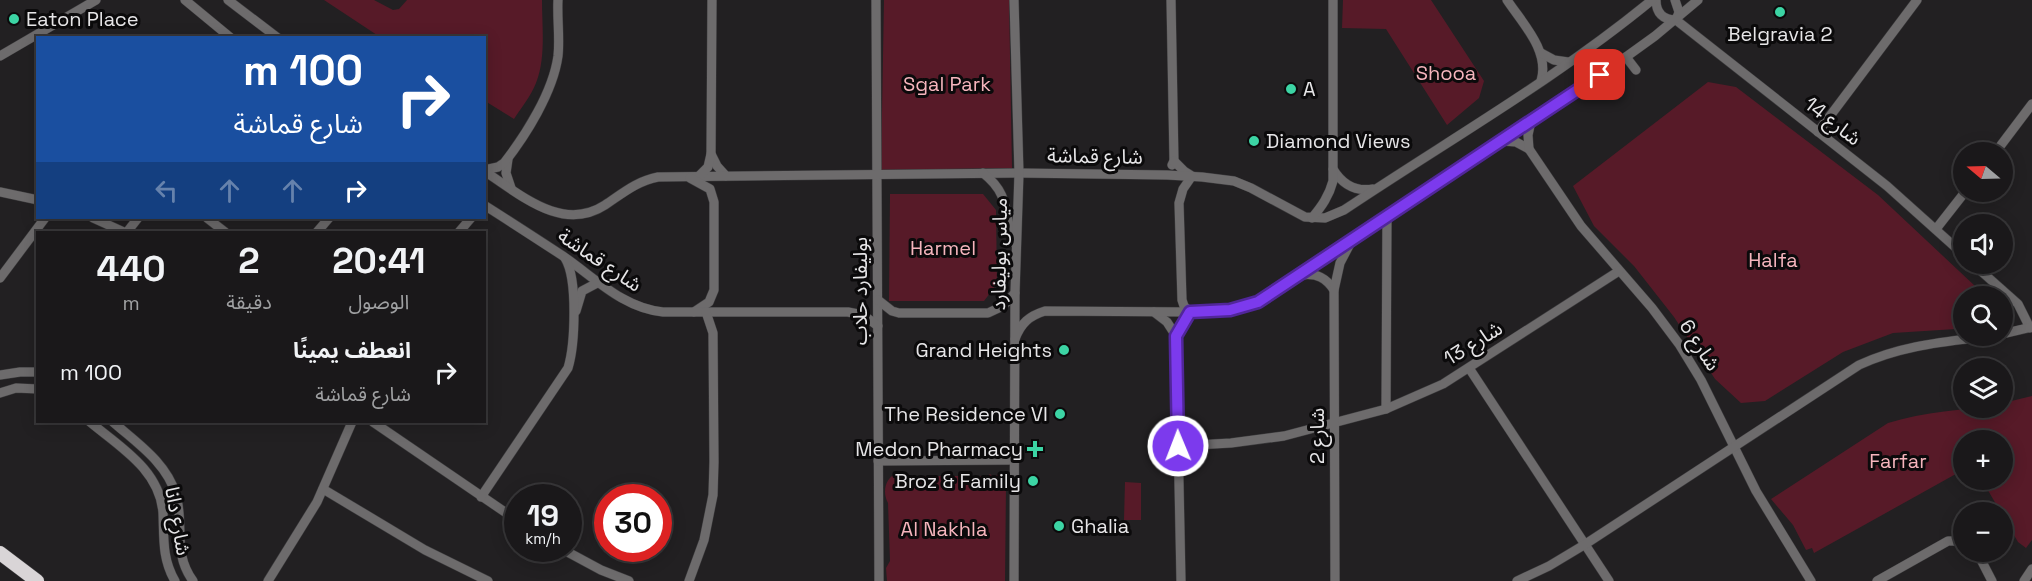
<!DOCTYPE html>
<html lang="ar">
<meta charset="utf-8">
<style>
:root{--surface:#1a181a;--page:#232123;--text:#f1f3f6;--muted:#9fa0a2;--line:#383739}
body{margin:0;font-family:"Space Grotesk","Noto Sans Arabic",sans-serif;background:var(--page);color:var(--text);direction:rtl;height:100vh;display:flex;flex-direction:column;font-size:22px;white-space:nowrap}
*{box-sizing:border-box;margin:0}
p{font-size:20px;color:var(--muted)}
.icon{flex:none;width:33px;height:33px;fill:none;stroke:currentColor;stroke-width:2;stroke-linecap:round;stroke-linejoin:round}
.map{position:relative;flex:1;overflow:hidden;direction:ltr}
.panel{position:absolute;left:36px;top:231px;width:450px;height:192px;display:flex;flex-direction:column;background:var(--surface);border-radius:0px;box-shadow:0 3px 15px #0003,0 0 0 2px var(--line);direction:rtl}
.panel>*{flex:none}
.hud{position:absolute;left:36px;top:36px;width:450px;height:183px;border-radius:0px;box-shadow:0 3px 15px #0003,0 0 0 2px var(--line);direction:rtl;background:#1a4fa0;color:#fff;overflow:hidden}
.needle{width:39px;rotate:289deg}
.tools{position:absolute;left:1953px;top:142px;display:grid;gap:12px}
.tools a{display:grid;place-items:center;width:60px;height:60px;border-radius:50%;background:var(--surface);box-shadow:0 3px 15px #0003,0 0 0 2px var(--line);font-size:30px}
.speed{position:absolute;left:504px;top:484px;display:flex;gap:12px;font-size:30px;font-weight:700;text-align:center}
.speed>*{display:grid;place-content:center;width:78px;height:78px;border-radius:50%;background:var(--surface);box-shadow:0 3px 15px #0003,0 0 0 2px var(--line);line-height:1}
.speed small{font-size:15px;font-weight:400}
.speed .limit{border:9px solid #d22;background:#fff;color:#111}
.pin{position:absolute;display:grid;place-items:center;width:51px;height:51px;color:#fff;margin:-26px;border-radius:12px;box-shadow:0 3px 9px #0006}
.me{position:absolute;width:66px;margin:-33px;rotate:359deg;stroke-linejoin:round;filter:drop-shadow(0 0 4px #0008)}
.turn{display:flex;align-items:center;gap:21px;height:126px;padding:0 24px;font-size:27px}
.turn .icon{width:78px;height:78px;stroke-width:2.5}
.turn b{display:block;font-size:42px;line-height:51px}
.lanes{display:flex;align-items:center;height:57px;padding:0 24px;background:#0003;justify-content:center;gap:30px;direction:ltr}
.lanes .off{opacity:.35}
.eta{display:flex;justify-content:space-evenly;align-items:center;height:102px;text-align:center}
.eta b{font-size:36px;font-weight:600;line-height:42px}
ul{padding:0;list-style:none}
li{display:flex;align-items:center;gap:18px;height:78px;padding:0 24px}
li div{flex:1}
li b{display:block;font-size:22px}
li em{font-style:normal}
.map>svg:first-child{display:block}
.green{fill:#571a28}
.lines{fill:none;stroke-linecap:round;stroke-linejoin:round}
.minor-casing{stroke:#3d3c3e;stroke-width:10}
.highway-casing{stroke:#3d3c3e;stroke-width:15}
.minor{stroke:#6d6b6c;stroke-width:9}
.highway{stroke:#d9d5d7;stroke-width:14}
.route-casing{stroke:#51269a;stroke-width:15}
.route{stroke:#7c3aed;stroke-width:10}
.poi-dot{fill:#3cd4a4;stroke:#0b0a0b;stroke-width:2}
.labels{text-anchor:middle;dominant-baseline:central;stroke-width:6;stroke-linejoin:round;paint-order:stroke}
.poi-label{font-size:20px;fill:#e6e5e7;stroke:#0b0a0b;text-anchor:start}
.park-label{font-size:20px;fill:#f6b5bd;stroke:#0b0a0b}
.street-label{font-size:20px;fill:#e6e5e7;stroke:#0b0a0b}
</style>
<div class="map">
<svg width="2032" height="581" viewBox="0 0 2032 581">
<rect width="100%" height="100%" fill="#222022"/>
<g class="green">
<path d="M324 0H374L393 10 399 9 407 0H542C542 27 546 58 536 83 531 96 521 108 514 119L485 101 484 38 380 37Z"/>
<path d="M884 0H1009L1012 168 881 170Z"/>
<path d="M1343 0H1431L1484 81 1479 98 1447 125 1386 29 1342 28Z"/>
<path d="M1708 82 1736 87 1878 195 1975 286V297H1964L1963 324 1956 329 1893 333 1843 352 1765 401 1741 403 1715 379 1674 317 1634 266 1594 226 1573 186Z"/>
<path d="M890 194H983L996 210 997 284 984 301H889Z"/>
<path d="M2032 396V540L2026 548 2018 542 1982 480H2002V441H1964L1963 470 1814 553 1812 548 1806 550 1793 525 1771 499 1888 423C1924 412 1964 408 2002 408L2003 403Z"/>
<path d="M897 473 908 474 910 476H988L990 474 994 478 998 474 1004 478 1006 486 1005 581H887L886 568 890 561 888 503C882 492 885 478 897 473Z"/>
<path d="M1125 482 1141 483V520H1124Z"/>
</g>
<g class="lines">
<defs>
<g id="minor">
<path d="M185 0 231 38"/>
<path d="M228 0 278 38"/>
<path d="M876 0 879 581"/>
<path d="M1171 0 1174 161 1172 165"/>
<path d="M1507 0C1523 24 1550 51 1541 81"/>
<path d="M1656 0C1656 13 1663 20 1676 20"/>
<path d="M1675 0 1679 12 1676 20"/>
<path d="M1676 20 1887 186 1964 255"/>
<path d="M1541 53 1554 60 1568 62"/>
<path d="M0 56 96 0"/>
<path d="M1626 57 1636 70"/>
<path d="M1818 132 1917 0"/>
<path d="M1503 141 1516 142 1529 149 1581 226 1652 308 1679 344 1701 380 1756 491 1811 581"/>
<path d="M1529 149 1528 135 1531 121"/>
<path d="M1995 153 2032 104"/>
<path d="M711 154 717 166 726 176"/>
<path d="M508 159 506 173 511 188"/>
<path d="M1174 161 1184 171 1192 176 1183 189 1179 203 1182 300 1184 306 1190 312 1176 336 1181 581"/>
<path d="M1333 169C1342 184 1355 192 1373 189"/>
<path d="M484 170 498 167 504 163C526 135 553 92 558 56 560 38 557 19 558 0"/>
<path d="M484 171C520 194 562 233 605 205 623 193 637 181 658 177L1019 173 1167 175 1202 177 1234 181 1251 188 1305 217 1325 218 1344 210C1447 141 1556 79 1652 0"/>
<path d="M983 173C1010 194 1004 212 1013 242"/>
<path d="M699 176 708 167 711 154 712 0"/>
<path d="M690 178 710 189 714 202V290L709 302 694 312"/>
<path d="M0 192 38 200"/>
<path d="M484 205C511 222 537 239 563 256 595 278 623 308 663 312H848L863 315 878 326"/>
<path d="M93 218 124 232"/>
<path d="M207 218 225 232"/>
<path d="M1312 218C1322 206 1329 196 1333 181V0"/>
<path d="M1936 229 1965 192"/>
<path d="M127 232 138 218"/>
<path d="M317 232 329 218"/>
<path d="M459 232 471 218"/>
<path d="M1973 264 2018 304 2030 328"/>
<path d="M1302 275C1317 273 1326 278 1334 290"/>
<path d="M0 278 45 218"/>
<path d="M878 300 892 311 899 313H988L1003 306 1015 293"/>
<path d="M576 311 582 291 599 282"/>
<path d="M1154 312 1167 322 1176 336"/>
<path d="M2002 334 2032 327"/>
<path d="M1015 339C1021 323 1029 316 1045 311L1190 312 1230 310 1258 302 1587 85 1655 36 1698 0"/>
<path d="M1469 368 1609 581"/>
<path d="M0 375 20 372H38"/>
<path d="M0 393 16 388 38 389"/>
<path d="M1386 409 1387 216"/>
<path d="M90 422C120 447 160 470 163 513 164 538 162 559 175 581"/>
<path d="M113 422C137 443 167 463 176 495 185 526 172 552 193 581"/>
<path d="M373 422 518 521"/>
<path d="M1178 446 1231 443 1284 436 1386 409 1443 384 1619 271"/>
<path d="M878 461 1015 460"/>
<path d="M323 489 425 550 488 581"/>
<path d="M481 497 568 368C575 345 578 279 565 258"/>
<path d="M562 549 601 570 629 581"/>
<path d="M1977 552 1992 581"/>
<path d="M268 581 317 502 352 422"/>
<path d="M689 581 704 540 713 495 714 462 713 333 706 312"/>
<path d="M1014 581 1015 293 1019 173 1014 0"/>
<path d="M1335 581 1334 290 1340 263 1351 242"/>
<path d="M1517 581 1549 566 1584 545 1859 365C1902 345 1944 342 1991 336"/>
<path d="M1877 581 1948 541H1964"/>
<path d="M2024 581 2032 569"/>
</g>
<path id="highway" d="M0 553 37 581"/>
</defs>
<use href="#minor" class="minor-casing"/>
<use href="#highway" class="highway-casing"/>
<use href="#minor" class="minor"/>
<use href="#highway" class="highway"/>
</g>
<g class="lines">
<defs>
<path id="route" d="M1178 446 1176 336 1190 312 1230 310 1258 302 1600 75"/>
</defs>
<use href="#route" class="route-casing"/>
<use href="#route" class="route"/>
</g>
<g class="poi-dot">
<circle cx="1780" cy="12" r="6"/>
<circle cx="14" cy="19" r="6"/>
<circle cx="1291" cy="89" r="6"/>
<circle cx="1254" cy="141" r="6"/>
<circle cx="1064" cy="350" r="6"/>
<circle cx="1060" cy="414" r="6"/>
<path d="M1032 440h6v6h6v6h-6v6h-6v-6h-6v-6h6z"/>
<circle cx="1033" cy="481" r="6"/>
<circle cx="1059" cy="526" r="6"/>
</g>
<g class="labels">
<g class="poi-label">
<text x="26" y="19">Eaton Place</text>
<text x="1780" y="34" text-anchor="middle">Belgravia 2</text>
<text x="1303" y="89">A</text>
<text x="1266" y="141">Diamond Views</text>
<text x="1052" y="350" text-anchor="end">Grand Heights</text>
<text x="1048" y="414" text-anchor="end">The Residence VI</text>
<text x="1023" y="449" text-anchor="end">Medon Pharmacy</text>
<text x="1021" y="481" text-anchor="end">Broz &amp; Family</text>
<text x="1071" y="526">Ghalia</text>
</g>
<g class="park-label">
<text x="1446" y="73">Shooa</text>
<text x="947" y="84">Sgal Park</text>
<text x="943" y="248">Harmel</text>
<text x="1773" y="260">Halfa</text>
<text x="1898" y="461">Farfar</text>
<text x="944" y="529">Al Nakhla</text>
</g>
<g class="street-label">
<text transform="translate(1833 121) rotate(38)">شارع 14</text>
<text transform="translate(1095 156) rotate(1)">شارع قماشة</text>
<text transform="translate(999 254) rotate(-89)">مياس بوليفارد</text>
<text transform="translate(600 260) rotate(34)">شارع قماشة</text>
<text transform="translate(860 291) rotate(-90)">بوليفارد حلاب</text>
<text transform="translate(1473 343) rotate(-32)">شارع 13</text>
<text transform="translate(1700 345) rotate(57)">شارع 6</text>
<text transform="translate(1317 436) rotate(-90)">شارع 2</text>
<text transform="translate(178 521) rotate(80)">شارع دانا</text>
</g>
</g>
</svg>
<div class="tools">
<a><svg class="needle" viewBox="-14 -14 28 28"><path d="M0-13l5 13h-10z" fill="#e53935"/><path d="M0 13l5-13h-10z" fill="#9fa0a2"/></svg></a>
<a><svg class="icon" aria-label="sound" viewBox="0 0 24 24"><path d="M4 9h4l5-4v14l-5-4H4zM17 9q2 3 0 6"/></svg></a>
<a><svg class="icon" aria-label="search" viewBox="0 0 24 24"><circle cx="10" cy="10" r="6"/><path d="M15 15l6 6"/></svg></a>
<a><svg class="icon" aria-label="layers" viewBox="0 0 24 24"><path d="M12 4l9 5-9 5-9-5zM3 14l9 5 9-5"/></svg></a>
<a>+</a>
<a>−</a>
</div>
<div class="speed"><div>19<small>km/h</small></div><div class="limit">30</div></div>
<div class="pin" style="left:1600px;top:75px;background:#d93025"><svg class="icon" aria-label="arrive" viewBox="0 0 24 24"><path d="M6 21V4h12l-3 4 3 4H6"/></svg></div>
<svg class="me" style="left:1178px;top:446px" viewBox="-20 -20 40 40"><circle r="17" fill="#7c3aed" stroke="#fff" stroke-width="3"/><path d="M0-11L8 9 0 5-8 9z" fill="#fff"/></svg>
<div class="hud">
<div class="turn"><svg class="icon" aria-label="right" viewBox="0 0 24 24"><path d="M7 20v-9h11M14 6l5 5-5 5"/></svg><div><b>100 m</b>شارع قماشة</div></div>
<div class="lanes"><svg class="icon off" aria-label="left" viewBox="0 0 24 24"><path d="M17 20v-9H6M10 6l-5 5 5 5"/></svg><svg class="icon off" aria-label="ahead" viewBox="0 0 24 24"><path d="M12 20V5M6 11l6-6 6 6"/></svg><svg class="icon off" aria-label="ahead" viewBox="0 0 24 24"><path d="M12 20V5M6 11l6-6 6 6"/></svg><svg class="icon" aria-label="right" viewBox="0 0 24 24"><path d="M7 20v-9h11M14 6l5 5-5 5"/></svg></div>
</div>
<section class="panel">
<div class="eta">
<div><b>20:41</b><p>الوصول</p></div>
<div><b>2</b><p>دقيقة</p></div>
<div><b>440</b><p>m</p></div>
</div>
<ul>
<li><svg class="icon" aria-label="right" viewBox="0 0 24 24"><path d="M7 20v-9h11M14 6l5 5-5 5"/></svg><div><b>انعطف يمينًا</b><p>شارع قماشة</p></div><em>100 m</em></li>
</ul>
</section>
</div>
